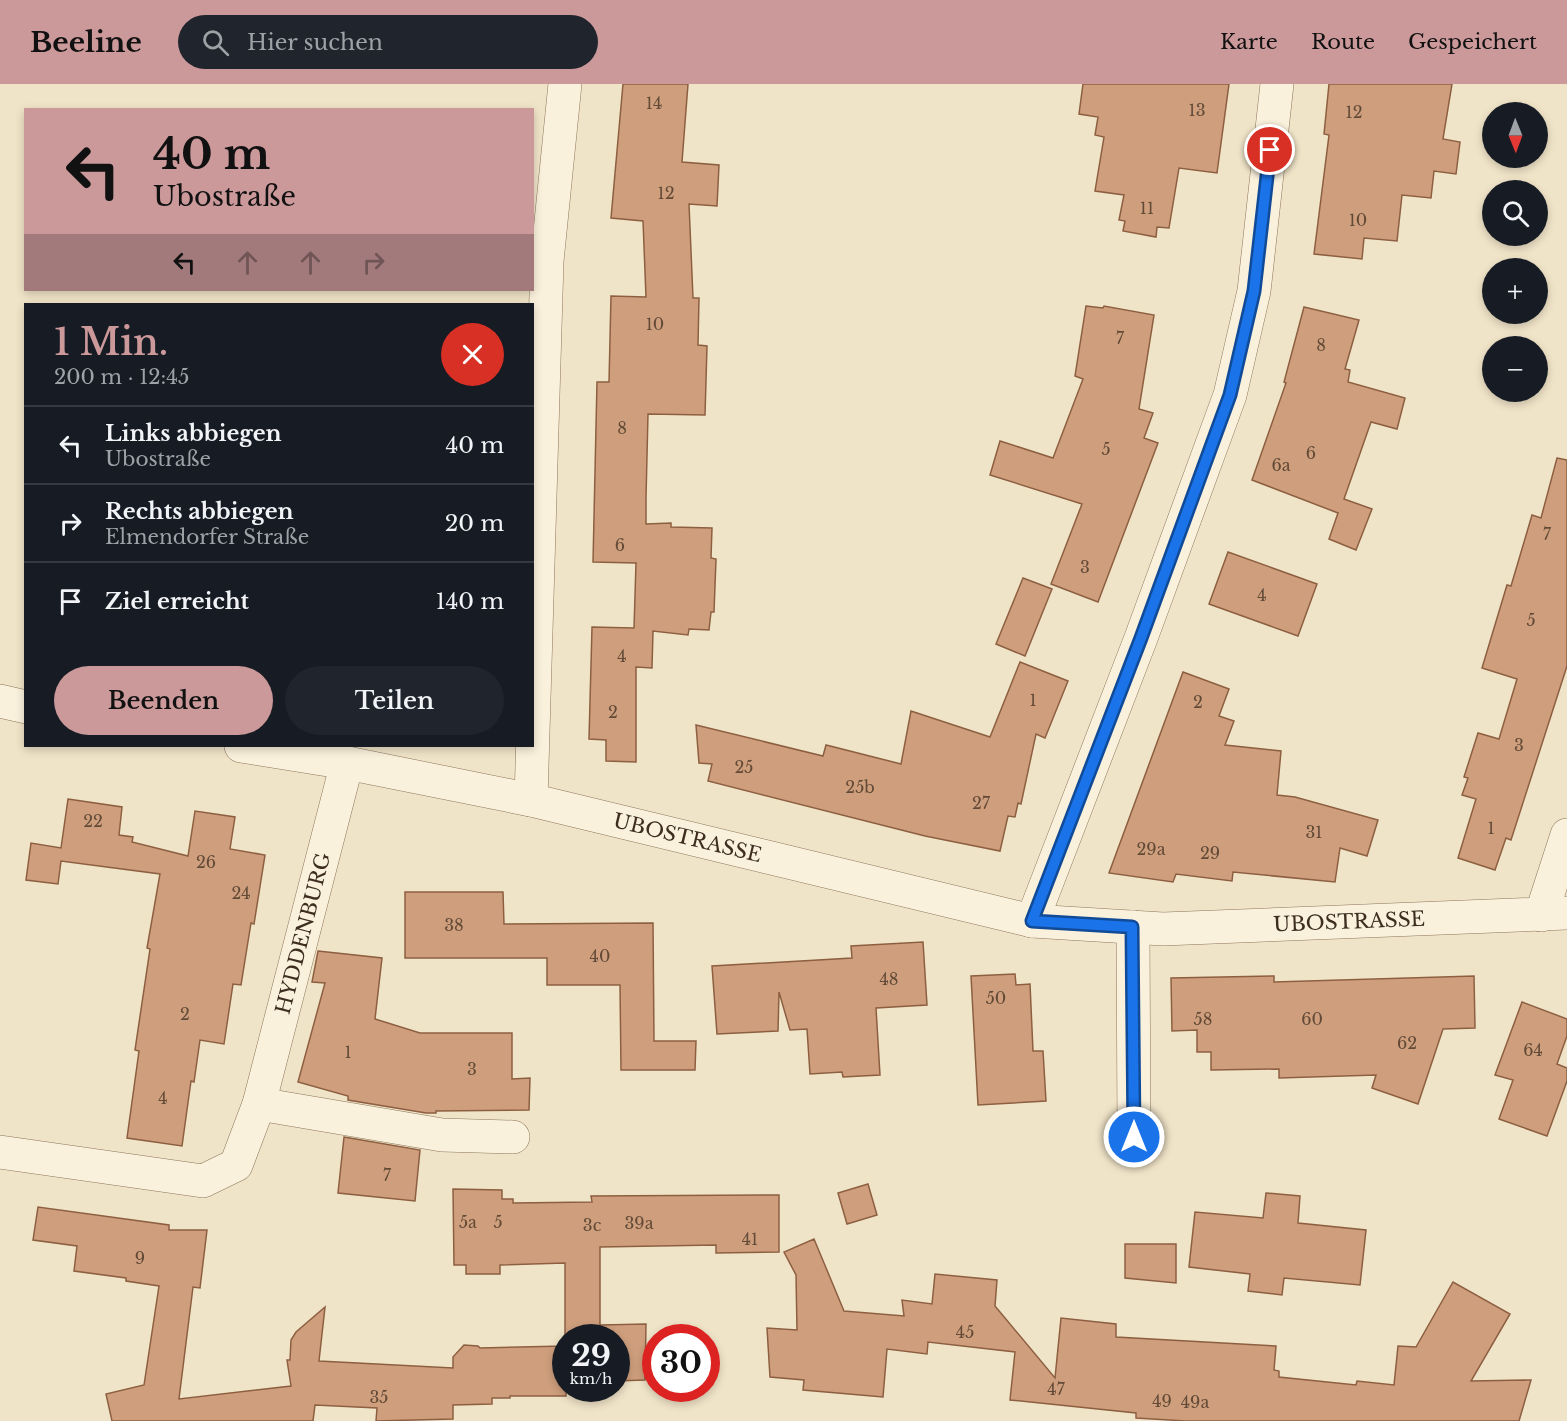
<!DOCTYPE html>
<html lang="de">
<meta charset="utf-8">
<style>
:root{--surface:#171b24;--page:#20242c;--text:#f1f3f6;--muted:#9ea1a6;--line:#363941;--accent:#cc999b}
body{margin:0;font-family:"Libre Baskerville",serif;background:var(--page);color:var(--text);height:100vh;display:flex;flex-direction:column;font-size:22px;white-space:nowrap}
*{box-sizing:border-box;margin:0}
p{font-size:20px;color:var(--muted)}
.icon{flex:none;width:33px;height:33px;fill:none;stroke:currentColor;stroke-width:2;stroke-linecap:round;stroke-linejoin:round}
.map{position:relative;flex:1;overflow:hidden}
.drawer{position:absolute;left:24px;top:219px;width:510px;height:444px;display:flex;flex-direction:column;background:var(--surface);border-radius:0px;box-shadow:0 3px 9px #0003}
.drawer>*{flex:none}
.guide{position:absolute;left:24px;top:24px;width:510px;height:183px;border-radius:0px;box-shadow:0 3px 9px #0003;background:#cc999b;color:#111;overflow:hidden}
.needle{width:39px;rotate:179deg}
.tools{position:absolute;left:1482px;top:18px;display:grid;gap:12px}
.tools a{display:grid;place-items:center;width:66px;height:66px;border-radius:50%;background:var(--surface);box-shadow:0 3px 9px #0003;font-size:30px}
.speed{position:absolute;left:552px;top:1240px;display:flex;gap:12px;font-size:30px;font-weight:700;text-align:center}
.speed>*{display:grid;place-content:center;width:78px;height:78px;border-radius:50%;background:var(--surface);box-shadow:0 3px 9px #0003;line-height:1}
.speed small{font-size:15px;font-weight:400}
.speed .limit{border:9px solid #d22;background:#fff;color:#111}
.pin{position:absolute;display:grid;place-items:center;width:51px;height:51px;color:#fff;margin:-26px;border:3px solid #fff;border-radius:50%;box-shadow:0 2px 6px #0007}
.me{position:absolute;width:66px;margin:-33px;rotate:0deg;stroke-linejoin:round;filter:drop-shadow(0 0 4px #0008)}
.turn{display:flex;align-items:center;gap:21px;height:126px;padding:0 30px;font-size:27px}
.turn .icon{width:78px;height:78px;stroke-width:2.5}
.turn b{display:block;font-size:42px;line-height:51px}
.lanes{display:flex;align-items:center;height:57px;padding:0 30px;background:#0003;justify-content:center;gap:30px;direction:ltr}
.lanes .off{opacity:.35}
.round{display:grid;place-items:center;flex:none;width:63px;height:63px;border-radius:32px;background:var(--page)}
.summary{display:flex;align-items:center;justify-content:space-between;height:102px;padding:0 30px}
h1{font-size:36px;font-weight:600;line-height:45px;color:var(--accent)}
.action{display:flex;gap:12px;margin-top:auto;padding:12px 30px}
.action a{flex:1;height:69px;border-radius:36px;background:var(--accent);color:#111;font-size:24px;font-weight:600;line-height:69px;text-align:center}
.action a+a{background:var(--page);color:var(--text)}
ul{padding:0;list-style:none}
li{display:flex;align-items:center;gap:18px;height:78px;padding:0 30px;border-top:2px solid var(--line)}
li div{flex:1}
li b{display:block;font-size:22px}
li em{font-style:normal}
header{display:flex;align-items:center;gap:36px;box-sizing:border-box;height:84px;padding:0 30px;background:var(--accent);color:#111}
header strong{font-size:28px}
nav{display:flex;gap:33px;margin-inline-start:auto;font-size:21px}
.search{width:420px;height:54px;background:var(--page);display:flex;align-items:center;gap:15px;box-sizing:border-box;padding:0 21px;border-radius:33px;color:var(--muted);font-size:22px}
.map>svg:first-child{display:block}
.building{fill:#cf9f7d;stroke:#8d5f41;stroke-width:1.5}
.lines{fill:none;stroke-linecap:round;stroke-linejoin:round}
.minor-casing{stroke:#8d765c;stroke-width:34}
.minor{stroke:#faf1dc;stroke-width:33}
.route-casing{stroke:#114b97;stroke-width:15}
.route{stroke:#1a73e8;stroke-width:10}
.labels{text-anchor:middle;dominant-baseline:central;stroke-width:4.5;stroke-linejoin:round;paint-order:stroke}
.number-label{font-size:16px;fill:#624a37}
.street-label{font-size:20px;fill:#3d2e20;stroke:#f7eed8}
</style>
<header>
<strong>Beeline</strong>
<div class="search"><svg class="icon" aria-label="search" viewBox="0 0 24 24"><circle cx="10" cy="10" r="6"/><path d="M15 15l6 6"/></svg>Hier suchen</div>
<nav><a>Karte</a><a>Route</a><a>Gespeichert</a></nav>
</header>
<div class="map">
<svg width="1567" height="1337" viewBox="0 0 1567 1337">
<rect width="100%" height="100%" fill="#f0e4c8"/>
<g class="building">
<path d="M623 0H688L682 78 719 81 717 122 689 120 693 214H699L698 261 707 262 705 331 648 330 646 414V440L671 439V443L712 444 711 474 716 475 714 528H711L709 546 689 545 688 551 653 547 652 584 636 583V678L606 677V656L589 655 592 543 634 544 636 479 593 478 597 298H609L611 212 646 213 643 137 611 134Z"/>
<path d="M1083 0H1229L1217 89 1179 84 1169 144 1157 143 1156 153 1123 147 1125 137 1119 136 1124 111 1095 107 1104 53 1095 51 1098 33 1079 30Z"/>
<path d="M1329 0H1452L1443 55 1460 58 1456 90 1434 87 1431 114 1402 111 1397 157 1364 154 1362 175 1314 170 1329 51 1324 50Z"/>
<path d="M1086 222 1103 224 1104 222 1154 231 1139 325 1153 329 1144 354 1158 359 1098 518 1051 500 1082 420 990 391 1000 357 1053 374 1083 295 1075 292Z"/>
<path d="M1304 223 1359 236 1345 285 1350 286 1348 298 1405 314 1397 345 1371 338 1344 415 1372 425 1356 466 1329 455 1338 429 1252 396 1286 299 1284 298Z"/>
<path d="M1557 374 1567 376V582L1511 756 1506 754 1495 786 1458 774 1476 715 1462 711 1468 694 1464 693 1478 649 1499 655 1517 595 1482 584 1507 501 1511 502 1532 431 1541 434Z"/>
<path d="M1228 468 1317 500 1298 552 1209 520Z"/>
<path d="M1023 494 1052 505 1025 572 996 560Z"/>
<path d="M1020 578 1068 597 1045 654 1036 650 1021 720 1018 719 1015 733 1008 732 1000 767 925 752 708 697 712 680 699 679 696 641 823 672 826 661 901 680 911 627 990 653Z"/>
<path d="M1183 588 1229 605 1219 632 1234 637 1225 661 1281 667 1277 711 1295 713 1378 736 1367 772 1340 764 1335 798 1233 788 1232 797 1176 790 1173 798 1109 789Z"/>
<path d="M68 715 122 723 119 751 133 753 132 758 188 772 195 727 235 733 230 765 265 771 254 840 251 839 241 901 233 900 224 960 200 956 194 998 191 997 182 1062 127 1054 139 967 135 966 150 865 147 864 160 790 61 777 58 800 26 796 31 759 61 764Z"/>
<path d="M405 808H503L504 840 653 839 654 957H696L695 986H621L620 901H547V874H405Z"/>
<path d="M923 858 927 921 876 924 880 991 843 993 842 988 810 990 807 945 790 946 779 908 778 947 717 950 712 882 852 874 851 862Z"/>
<path d="M318 867 382 874 375 935 420 949H512V995L530 994 529 1026 436 1027V1029H426L348 1016V1012L298 998 325 899 312 898Z"/>
<path d="M1015 890 1016 901 1030 900 1033 967H1043L1046 1017 978 1021 971 892Z"/>
<path d="M1274 892V898L1474 892 1475 944 1443 945 1418 1020 1372 1004 1376 991 1279 994V985L1211 986V968H1197V946L1172 947 1171 894Z"/>
<path d="M1522 918 1567 935V952L1557 980 1567 984V997L1547 1052 1499 1035 1513 996 1495 991Z"/>
<path d="M344 1053 420 1066 415 1117 338 1109Z"/>
<path d="M868 1100 877 1131 847 1140 838 1109Z"/>
<path d="M453 1105 502 1106V1115H513V1119L592 1118 591 1112 779 1111V1168L716 1169V1161L600 1163V1241L646 1240 645 1296 616 1297V1254H566V1312H510V1314H492V1320L453 1321V1335L376 1337 377 1324 315 1321 313 1337H112L106 1310 144 1301 159 1202 126 1197V1194L74 1187 77 1162 33 1156 38 1123 169 1141V1146H207L200 1204 193 1203 179 1315 291 1302 287 1276H290L291 1256 296 1248 325 1223 319 1277 453 1284V1273L464 1261 478 1262 480 1264 565 1262V1179L500 1181V1190H466V1181H454Z"/>
<path d="M1266 1109 1300 1112 1298 1139 1366 1146 1360 1201 1284 1194 1282 1211 1248 1207 1250 1190 1189 1183 1195 1128 1263 1134Z"/>
<path d="M814 1155 844 1227 904 1232 902 1216 932 1220 935 1190 997 1196 995 1222 1055 1294 1061 1234 1116 1240V1253L1276 1262 1274 1286 1279 1287V1293L1356 1301 1357 1297 1394 1301 1398 1262 1416 1263 1453 1198 1510 1230 1471 1297 1531 1296 1519 1337H1186L1136 1334V1329L1010 1316 1015 1268 928 1258 927 1270 887 1265 883 1313 803 1306 804 1296 770 1293 767 1244 797 1246 796 1191 784 1168Z"/>
<path d="M1125 1160H1176V1199L1125 1194Z"/>
</g>
<g class="lines">
<defs>
<g id="minor">
<path d="M0 617 26 623"/>
<path id="s1" d="M241 662 347 679 531 716 1032 837 1163 845 1567 829"/>
<path d="M531 716 547 177 565 0"/>
<path d="M1541 831 1567 751"/>
<path d="M1032 837 1141 554 1230 311 1254 207 1277 0"/>
<path d="M1133 843 1134 1053"/>
<path d="M259 1020 442 1051 513 1053"/>
<path id="s2" d="M0 1068 203 1097 236 1081 259 1020 347 679"/>
</g>
</defs>
<use href="#minor" class="minor-casing"/>
<use href="#minor" class="minor"/>
</g>
<g class="lines">
<defs>
<path id="route" d="M1134 1053 1132 843 1032 837 1141 554 1230 311 1254 207 1270 66"/>
</defs>
<use href="#route" class="route-casing"/>
<use href="#route" class="route"/>
</g>
<g class="labels">
<g class="number-label">
<text x="654" y="19">14</text>
<text x="1197" y="26">13</text>
<text x="1354" y="28">12</text>
<text x="666" y="109">12</text>
<text x="1147" y="124">11</text>
<text x="1358" y="136">10</text>
<text x="655" y="240">10</text>
<text x="1120" y="254">7</text>
<text x="1321" y="261">8</text>
<text x="622" y="344">8</text>
<text x="1106" y="365">5</text>
<text x="1311" y="369">6</text>
<text x="1281" y="381">6a</text>
<text x="1547" y="450">7</text>
<text x="620" y="461">6</text>
<text x="1085" y="483">3</text>
<text x="1262" y="511">4</text>
<text x="1531" y="536">5</text>
<text x="622" y="572">4</text>
<text x="1033" y="616">1</text>
<text x="1198" y="618">2</text>
<text x="613" y="628">2</text>
<text x="1519" y="661">3</text>
<text x="744" y="683">25</text>
<text x="860" y="703">25b</text>
<text x="981" y="719">27</text>
<text x="93" y="737">22</text>
<text x="1491" y="744">1</text>
<text x="1314" y="748">31</text>
<text x="1151" y="765">29a</text>
<text x="1210" y="769">29</text>
<text x="206" y="778">26</text>
<text x="241" y="809">24</text>
<text x="454" y="841">38</text>
<text x="600" y="872">40</text>
<text x="889" y="895">48</text>
<text x="996" y="914">50</text>
<text x="185" y="930">2</text>
<text x="1203" y="935">58</text>
<text x="1312" y="935">60</text>
<text x="1407" y="959">62</text>
<text x="1533" y="966">64</text>
<text x="348" y="968">1</text>
<text x="472" y="985">3</text>
<text x="163" y="1014">4</text>
<text x="387" y="1091">7</text>
<text x="468" y="1138">5a</text>
<text x="498" y="1138">5</text>
<text x="639" y="1139">39a</text>
<text x="592" y="1141">3c</text>
<text x="750" y="1155">41</text>
<text x="140" y="1174">9</text>
<text x="965" y="1248">45</text>
<text x="1056" y="1305">47</text>
<text x="379" y="1313">35</text>
<text x="1162" y="1317">49</text>
<text x="1195" y="1318">49a</text>
</g>
<g class="street-label">
<text stroke="none"><textPath href="#s1" startOffset="456">UBOSTRASSE</textPath></text>
<text stroke="none"><textPath href="#s1" startOffset="1128">UBOSTRASSE</textPath></text>
<text stroke="none"><textPath href="#s2" startOffset="483">HYDDENBURG</textPath></text>
</g>
</g>
</svg>
<div class="tools">
<a><svg class="needle" viewBox="-14 -14 28 28"><path d="M0-13l5 13h-10z" fill="#e53935"/><path d="M0 13l5-13h-10z" fill="#9ea1a6"/></svg></a>
<a><svg class="icon" aria-label="search" viewBox="0 0 24 24"><circle cx="10" cy="10" r="6"/><path d="M15 15l6 6"/></svg></a>
<a>+</a>
<a>−</a>
</div>
<div class="speed"><div>29<small>km/h</small></div><div class="limit">30</div></div>
<div class="pin" style="left:1270px;top:66px;background:#d93025"><svg class="icon" aria-label="arrive" viewBox="0 0 24 24"><path d="M6 21V4h12l-3 4 3 4H6"/></svg></div>
<svg class="me" style="left:1134px;top:1053px" viewBox="-20 -20 40 40"><circle r="17" fill="#1a73e8" stroke="#fff" stroke-width="3"/><path d="M0-11L8 9 0 5-8 9z" fill="#fff"/></svg>
<div class="guide">
<div class="turn"><svg class="icon" aria-label="left" viewBox="0 0 24 24"><path d="M17 20v-9H6M10 6l-5 5 5 5"/></svg><div><b>40 m</b>Ubostraße</div></div>
<div class="lanes"><svg class="icon" aria-label="left" viewBox="0 0 24 24"><path d="M17 20v-9H6M10 6l-5 5 5 5"/></svg><svg class="icon off" aria-label="ahead" viewBox="0 0 24 24"><path d="M12 20V5M6 11l6-6 6 6"/></svg><svg class="icon off" aria-label="ahead" viewBox="0 0 24 24"><path d="M12 20V5M6 11l6-6 6 6"/></svg><svg class="icon off" aria-label="right" viewBox="0 0 24 24"><path d="M7 20v-9h11M14 6l5 5-5 5"/></svg></div>
</div>
<section class="drawer">
<div class="summary"><div><h1>1 Min.</h1><p>200 m · 12:45</p></div><a class="round" style="background:#d93025;color:#fff"><svg class="icon" aria-label="close" viewBox="0 0 24 24"><path d="M6 6l12 12M18 6L6 18"/></svg></a></div>
<ul>
<li><svg class="icon" aria-label="left" viewBox="0 0 24 24"><path d="M17 20v-9H6M10 6l-5 5 5 5"/></svg><div><b>Links abbiegen</b><p>Ubostraße</p></div><em>40 m</em></li>
<li><svg class="icon" aria-label="right" viewBox="0 0 24 24"><path d="M7 20v-9h11M14 6l5 5-5 5"/></svg><div><b>Rechts abbiegen</b><p>Elmendorfer Straße</p></div><em>20 m</em></li>
<li><svg class="icon" aria-label="arrive" viewBox="0 0 24 24"><path d="M6 21V4h12l-3 4 3 4H6"/></svg><div><b>Ziel erreicht</b></div><em>140 m</em></li>
</ul>
<div class="action"><a>Beenden</a><a>Teilen</a></div>
</section>
</div>
